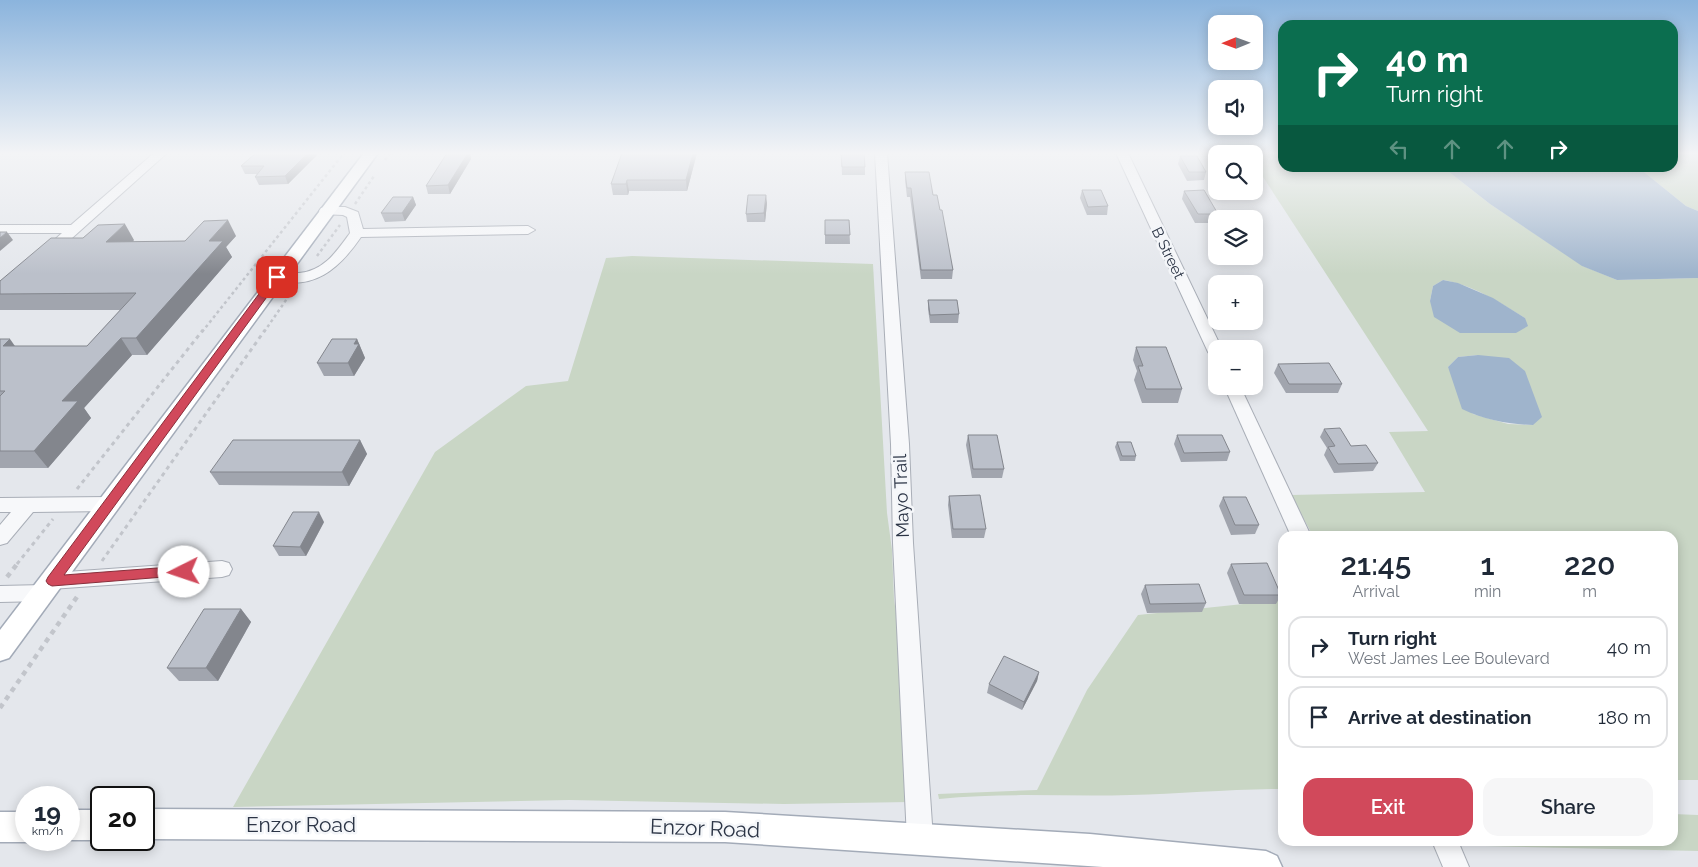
<!DOCTYPE html>
<meta charset="utf-8">
<style>
:root{--surface:#fff;--page:#f6f6f7;--text:#1f2937;--muted:#747a83;--line:#e0e1e3;--accent:#d1495b}
body{margin:0;font-family:Raleway,sans-serif;background:var(--page);color:var(--text);height:100vh;display:flex;flex-direction:column;font-size:19px;white-space:nowrap}
*{box-sizing:border-box;margin:0}
p{font-size:16px;color:var(--muted)}
.icon{flex:none;width:28px;height:28px;fill:none;stroke:currentColor;stroke-width:2;stroke-linecap:round;stroke-linejoin:round}
.map{position:relative;flex:1;overflow:hidden}
.details{position:absolute;left:1278px;top:531px;width:400px;height:315px;display:flex;flex-direction:column;background:var(--surface);border-radius:15px;box-shadow:0 2px 12px #0003}
.details>*{flex:none}
.top-card{position:absolute;left:1278px;top:20px;width:400px;height:152px;border-radius:15px;box-shadow:0 2px 12px #0003;background:#0b6e4f;color:#fff;overflow:hidden}
.needle{width:32px;rotate:269deg}
.tools{position:absolute;left:1208px;top:15px;display:grid;gap:10px}
.tools a{display:grid;place-items:center;width:55px;height:55px;border-radius:10px;background:var(--surface);box-shadow:0 2px 12px #0003;font-size:25px}
.speed{position:absolute;left:15px;top:786px;display:flex;gap:10px;font-size:25px;font-weight:700;text-align:center}
.speed>*{display:grid;place-content:center;width:65px;height:65px;border-radius:50%;background:var(--surface);box-shadow:0 2px 12px #0003;line-height:1}
.speed small{font-size:12px;font-weight:400}
.speed .limit{border:2px solid #111;border-radius:8px;background:#fff;color:#111}
.pin{position:absolute;display:grid;place-items:center;width:42px;height:42px;color:#fff;margin:-21px;border-radius:10px;box-shadow:0 2px 8px #0006}
.me{position:absolute;width:55px;margin:-28px;rotate:266deg;stroke-linejoin:round;filter:drop-shadow(0 0 4px #0008)}
.turn{display:flex;align-items:center;gap:18px;height:105px;padding:0 25px;font-size:22px}
.turn .icon{width:65px;height:65px;stroke-width:2.5}
.turn b{display:block;font-size:35px;line-height:42px}
.lanes{display:flex;align-items:center;height:48px;padding:0 25px;background:#0003;justify-content:center;gap:25px;direction:ltr}
.lanes .off{opacity:.35}
.eta{display:flex;justify-content:space-evenly;align-items:center;height:85px;text-align:center}
.eta b{font-size:30px;font-weight:600;line-height:35px}
.primary-button{display:flex;gap:10px;margin-top:auto;padding:10px 25px}
.primary-button a{flex:1;height:58px;border-radius:15px;background:var(--accent);color:#fff;font-size:20px;font-weight:600;line-height:58px;text-align:center}
.primary-button a+a{background:var(--page);color:var(--text)}
ul{padding:0;list-style:none}
li{display:flex;align-items:center;gap:15px;height:62px;margin:0 10px 8px;padding:0 15px;border:2px solid var(--line);border-radius:15px}
li div{flex:1}
li b{display:block;font-size:19px}
li em{font-style:normal}
.map>svg:first-child{display:block}
.green{fill:#c9d6c5;fill-rule:evenodd}
.water{fill:#9fb4cc}
.lines{fill:none;stroke-linecap:round;stroke-linejoin:round}
.minor-casing{stroke:#a9aeb7;stroke-width:2}
.major-casing{stroke:#a3abb8;stroke-width:3}
.path-far2{stroke:#c2c5cb;stroke-width:2.5;stroke-dasharray:3 3;stroke-linecap:butt}
.path-far1{stroke:#c2c5cb;stroke-width:3;stroke-dasharray:4 4;stroke-linecap:butt}
.path{stroke:#c2c5cb;stroke-width:4.5;stroke-dasharray:5 5;stroke-linecap:butt}
.minor{fill:#f7f8fa;fill-rule:evenodd}
.major{fill:#fff;fill-rule:evenodd}
.wall{fill:#a1a5ae}
.shaded-wall{fill:#83868d}
.building{fill:#bbc0ca;stroke:#83868d}
.route{fill:#d1495b;stroke:#882f3b}
.labels{text-anchor:middle;dominant-baseline:central;stroke-width:5;stroke-linejoin:round;paint-order:stroke}
.far-street-label{font-size:15px;fill:#2b3445;stroke:#f4f6f9}
.street-label{font-size:18px;fill:#2b3445;stroke:#f4f6f9}
.near-street-label{font-size:21px;fill:#2b3445;stroke:#f4f6f9}
</style>
<div class="map">
<svg width="1698" height="867" viewBox="0 0 1698 867">
<rect width="100%" height="100%" fill="#e4e7ec"/>
<g class="green">
<path d="M1247 153H1282V168H1444L1490 204 1583 266 1617 280 1698 278V780H1673L1672 536H1313L1291 495 1425 492 1389 432 1428 431 1254 163V154ZM1443 280C1473 285 1499 302 1525 318L1430 301 1433 286ZM1478 355 1533 425 1508 424 1473 414 1448 367 1458 357Z"/>
<path d="M1673 153H1698V211L1686 206 1639 168H1672Z"/>
<path d="M632 256 873 264 887 513 892 550 894 599 901 650 910 802 784 804 569 800 233 807 435 452 526 386 568 381 606 258Z"/>
<path d="M1282 600V789C1231 789 1181 794 1130 795 1066 797 1002 792 939 799L938 794 1037 790 1087 690 1138 615Z"/>
<path d="M1673 814 1698 815V851L1485 846 1483 841H1672Z"/>
</g>
<g class="water">
<path d="M1444 168H1639L1686 206 1698 211V278L1617 280 1582 266 1490 204Z"/>
<path d="M1443 280 1458 283 1493 298 1525 318 1528 326 1516 333H1460L1434 317 1430 301 1433 286Z"/>
<path d="M1478 355 1509 358 1525 371 1542 417 1533 425C1508 424 1485 420 1462 409L1448 367 1458 357Z"/>
</g>
<g class="lines">
<defs>
<g id="minor">
<path d="M154 153H167L52 256H42L40 253 62 233H0V225H71Z"/>
<path d="M875 153H887L909 444 913 543 933 839 929 848 920 852 911 848 907 839 893 543 891 444Z"/>
<path d="M1116 153H1128L1222 349H1216V357L1210 355 1208 352Z"/>
<path d="M326 207H345L358 212 363 229 528 226 535 230 528 234 361 237C339 269 314 291 272 280L270 277 272 274C281 272 290 273 299 273 324 271 337 251 350 233L347 217 343 215 321 214 319 211 321 208Z"/>
<path d="M1224 386H1240L1311 536H1291Z"/>
<path d="M109 497 116 499 118 504 116 509 109 511 33 512 7 543 0 545V525L11 512H0V498Z"/>
<path d="M222 561 229 563 232 569 229 575 222 577 51 589 53 593 50 599 43 601 0 602V586L44 585 42 581 45 575 52 573Z"/>
<path d="M1432 841H1458L1469 867H1443Z"/>
</g>
<g id="major">
<path d="M364 153H378L9 658 0 661V630Z"/>
<path d="M144 809 725 812 1090 834 1266 851 1277 856 1282 867H1103L725 842 144 839Z"/>
<path d="M69 810H101L102 840H68Z"/>
<path d="M0 812H26V840H32L26 842H0Z"/>
</g>
</defs>
<use href="#minor" class="minor-casing"/>
<use href="#major" class="major-casing"/>
<g class="path-far2">
<path d="M385 160 390 153"/>
<path d="M355 204 374 176"/>
<path d="M317 256 340 225"/>
<path d="M202 332 344 153"/>
<path d="M264 332 293 290"/>
</g>
<g class="path-far1">
<path d="M77 489 203 330"/>
<path d="M102 561 265 330"/>
<path d="M17 564 53 519"/>
</g>
<g class="path">
<path d="M7 577 18 563"/>
<path d="M0 708 79 594"/>
</g>
<use href="#minor" class="minor"/>
<use href="#major" class="major"/>
</g>
<g class="wall">
<path d="M256 153H319L288 184 259 185 255 177 257 174H245L241 166Z"/>
<path d="M447 153H470L471 159 450 194H428L426 186Z"/>
<path d="M697 153 687 191H629L628 195H613L611 184Z"/>
<path d="M841 153 865 167V175H842Z"/>
<path d="M1180 156 1206 172 1204 180 1187 181 1178 164Z"/>
<path d="M905 172 933 195 940 210 953 270 952 279H921L910 197H907L905 180Z"/>
<path d="M1082 190 1108 206 1107 215H1087L1080 198Z"/>
<path d="M1184 191 1218 214 1217 219H1216V223H1195L1182 199Z"/>
<path d="M413 197 416 205 405 221 385 222 381 213Z"/>
<path d="M767 203 765 222H747L746 214Z"/>
<path d="M825 220H849L850 244H825Z"/>
<path d="M236 236 226 247 232 257 147 355H132L84 408 91 418 48 468H0V339L14 346H87L121 310H0V281L134 240 133 242 185 241Z"/>
<path d="M928 300 959 314 958 323H930L928 309Z"/>
<path d="M1229 321H1250L1249 323H1230Z"/>
<path d="M357 339 365 358 354 376H324L317 363Z"/>
<path d="M1136 347 1182 389 1178 403H1142L1134 380 1137 371 1133 360Z"/>
<path d="M1278 364 1342 384 1338 393H1286L1274 373Z"/>
<path d="M1324 429 1378 463 1373 471 1334 473 1324 455 1327 448 1320 437Z"/>
<path d="M968 435 1004 469 1002 478H972L966 445Z"/>
<path d="M1177 435 1230 452 1227 461 1181 462 1174 444Z"/>
<path d="M360 440 367 454 349 486 219 485 210 472Z"/>
<path d="M1117 442 1136 456 1135 461H1120L1115 447Z"/>
<path d="M949 496 986 529 984 538H952L948 505Z"/>
<path d="M1223 497 1259 525 1255 534 1231 535 1219 506Z"/>
<path d="M324 522 306 556H279L273 546Z"/>
<path d="M1231 564 1281 595 1276 604H1239L1227 573Z"/>
<path d="M1145 585 1206 603 1202 612 1147 613 1141 594Z"/>
<path d="M241 609 251 622 218 681H179L167 668Z"/>
<path d="M1039 672 1037 681 1022 710 987 693 989 684Z"/>
</g>
<g class="shaded-wall">
<path d="M308 153H319L288 184 285 176Z"/>
<path d="M468 153H470L471 159 450 194 448 185Z"/>
<path d="M693 153H697L687 191 686 180Z"/>
<path d="M627 180 629 191 628 195 626 184Z"/>
<path d="M766 195 767 203 765 222 764 213Z"/>
<path d="M413 197 416 205 405 221 402 213Z"/>
<path d="M228 220 236 236 226 247 232 257 147 355 136 338 209 241Z"/>
<path d="M125 224 134 240 116 258 106 242Z"/>
<path d="M7 232 13 240 0 251V238Z"/>
<path d="M121 338 132 355 84 408 91 418 48 468 34 451 62 401Z"/>
<path d="M10 339 22 356 3 346Z"/>
<path d="M357 339 365 358 354 376 348 363 354 344Z"/>
<path d="M360 440 367 454 349 486 342 472Z"/>
<path d="M319 512 324 522 306 556 300 547Z"/>
<path d="M241 609 251 622 218 681 206 668Z"/>
<path d="M1039 672 1037 681 1022 710 1024 702Z"/>
</g>
<g class="building">
<path d="M256 153H308L285 176 255 177 264 166H241Z"/>
<path d="M447 153H468L448 185 426 186Z"/>
<path d="M622 153H693L686 180H627L626 184H611Z"/>
<path d="M841 153H864L865 167H842Z"/>
<path d="M1180 156H1197L1206 172H1189Z"/>
<path d="M905 172H929L933 195H937L940 210H942L953 270H921L911 188H907Z"/>
<path d="M1082 190H1101L1108 206 1088 207Z"/>
<path d="M1204 190 1218 214H1198L1184 191Z"/>
<path d="M748 195H766L764 213 746 214Z"/>
<path d="M393 197H413L402 213H381Z"/>
<path d="M228 220 209 241H223L136 338H121L62 401H78L34 451H0V396L5 391H0V339H10L3 346H87L136 293 0 294V281L51 238H83L98 225 125 224 106 242 185 241 204 221Z"/>
<path d="M825 220H849L850 235H825Z"/>
<path d="M0 232H7L0 238Z"/>
<path d="M928 300H957L959 314 930 315Z"/>
<path d="M332 339H357L354 344H359L348 363H317Z"/>
<path d="M1136 347H1166L1182 389H1146L1138 366H1143Z"/>
<path d="M1329 363 1342 384H1289L1278 364Z"/>
<path d="M1340 428 1351 446 1366 445 1378 463 1338 464 1328 447 1335 446 1324 429Z"/>
<path d="M968 435H997L1004 469H973Z"/>
<path d="M1177 435H1222L1230 452 1184 453Z"/>
<path d="M233 440H360L342 472H210Z"/>
<path d="M1117 442H1131L1136 456H1122Z"/>
<path d="M980 495 986 529H953L949 496Z"/>
<path d="M1223 497H1246L1259 525H1235Z"/>
<path d="M293 512H319L300 547 273 546Z"/>
<path d="M1267 563 1281 595H1244L1231 564Z"/>
<path d="M1199 584 1206 603 1150 604 1145 585Z"/>
<path d="M204 609H241L206 668H167Z"/>
<path d="M1004 656 1039 672 1024 702 989 684Z"/>
</g>
<linearGradient id="sky" x2="0" y2="1"><stop stop-color="#8bb4dd"/><stop offset="0.56" stop-color="#f3f4f6"/><stop offset="1" stop-color="#f3f4f6" stop-opacity="0"/></linearGradient>
<rect width="1698" height="274" fill="url(#sky)"/>
<path class="route" d="M277 274 281 277 280 279 64 575 184 566 189 568 191 572 189 575 52 586 48 584 46 581 48 577 273 275Z"/>
<g class="labels">
<g class="far-street-label">
<text transform="translate(1168 253) rotate(64)">B Street</text>
</g>
<g class="street-label">
<text transform="translate(901 496) rotate(-92)">Mayo Trail</text>
</g>
<g class="near-street-label">
<text x="301" y="824">Enzor Road</text>
<text transform="translate(705 828) rotate(2)">Enzor Road</text>
</g>
</g>
</svg>
<div class="tools">
<a><svg class="needle" viewBox="-14 -14 28 28"><path d="M0-13l5 13h-10z" fill="#e53935"/><path d="M0 13l5-13h-10z" fill="#747a83"/></svg></a>
<a><svg class="icon" aria-label="sound" viewBox="0 0 24 24"><path d="M4 9h4l5-4v14l-5-4H4zM17 9q2 3 0 6"/></svg></a>
<a><svg class="icon" aria-label="search" viewBox="0 0 24 24"><circle cx="10" cy="10" r="6"/><path d="M15 15l6 6"/></svg></a>
<a><svg class="icon" aria-label="layers" viewBox="0 0 24 24"><path d="M12 4l9 5-9 5-9-5zM3 14l9 5 9-5"/></svg></a>
<a>+</a>
<a>−</a>
</div>
<div class="speed"><div>19<small>km/h</small></div><div class="limit">20</div></div>
<div class="pin" style="left:277px;top:277px;background:#d93025"><svg class="icon" aria-label="arrive" viewBox="0 0 24 24"><path d="M6 21V4h12l-3 4 3 4H6"/></svg></div>
<svg class="me" style="left:184px;top:572px" viewBox="-20 -20 40 40"><circle r="19" fill="#fff"/><path d="M0-13L10 11 0 6-10 11z" fill="#d1495b"/></svg>
<div class="top-card">
<div class="turn"><svg class="icon" aria-label="right" viewBox="0 0 24 24"><path d="M7 20v-9h11M14 6l5 5-5 5"/></svg><div><b>40 m</b>Turn right</div></div>
<div class="lanes"><svg class="icon off" aria-label="left" viewBox="0 0 24 24"><path d="M17 20v-9H6M10 6l-5 5 5 5"/></svg><svg class="icon off" aria-label="ahead" viewBox="0 0 24 24"><path d="M12 20V5M6 11l6-6 6 6"/></svg><svg class="icon off" aria-label="ahead" viewBox="0 0 24 24"><path d="M12 20V5M6 11l6-6 6 6"/></svg><svg class="icon" aria-label="right" viewBox="0 0 24 24"><path d="M7 20v-9h11M14 6l5 5-5 5"/></svg></div>
</div>
<section class="details">
<div class="eta">
<div><b>21:45</b><p>Arrival</p></div>
<div><b>1</b><p>min</p></div>
<div><b>220</b><p>m</p></div>
</div>
<ul>
<li><svg class="icon" aria-label="right" viewBox="0 0 24 24"><path d="M7 20v-9h11M14 6l5 5-5 5"/></svg><div><b>Turn right</b><p>West James Lee Boulevard</p></div><em>40 m</em></li>
<li><svg class="icon" aria-label="arrive" viewBox="0 0 24 24"><path d="M6 21V4h12l-3 4 3 4H6"/></svg><div><b>Arrive at destination</b></div><em>180 m</em></li>
</ul>
<div class="primary-button"><a>Exit</a><a>Share</a></div>
</section>
</div>
